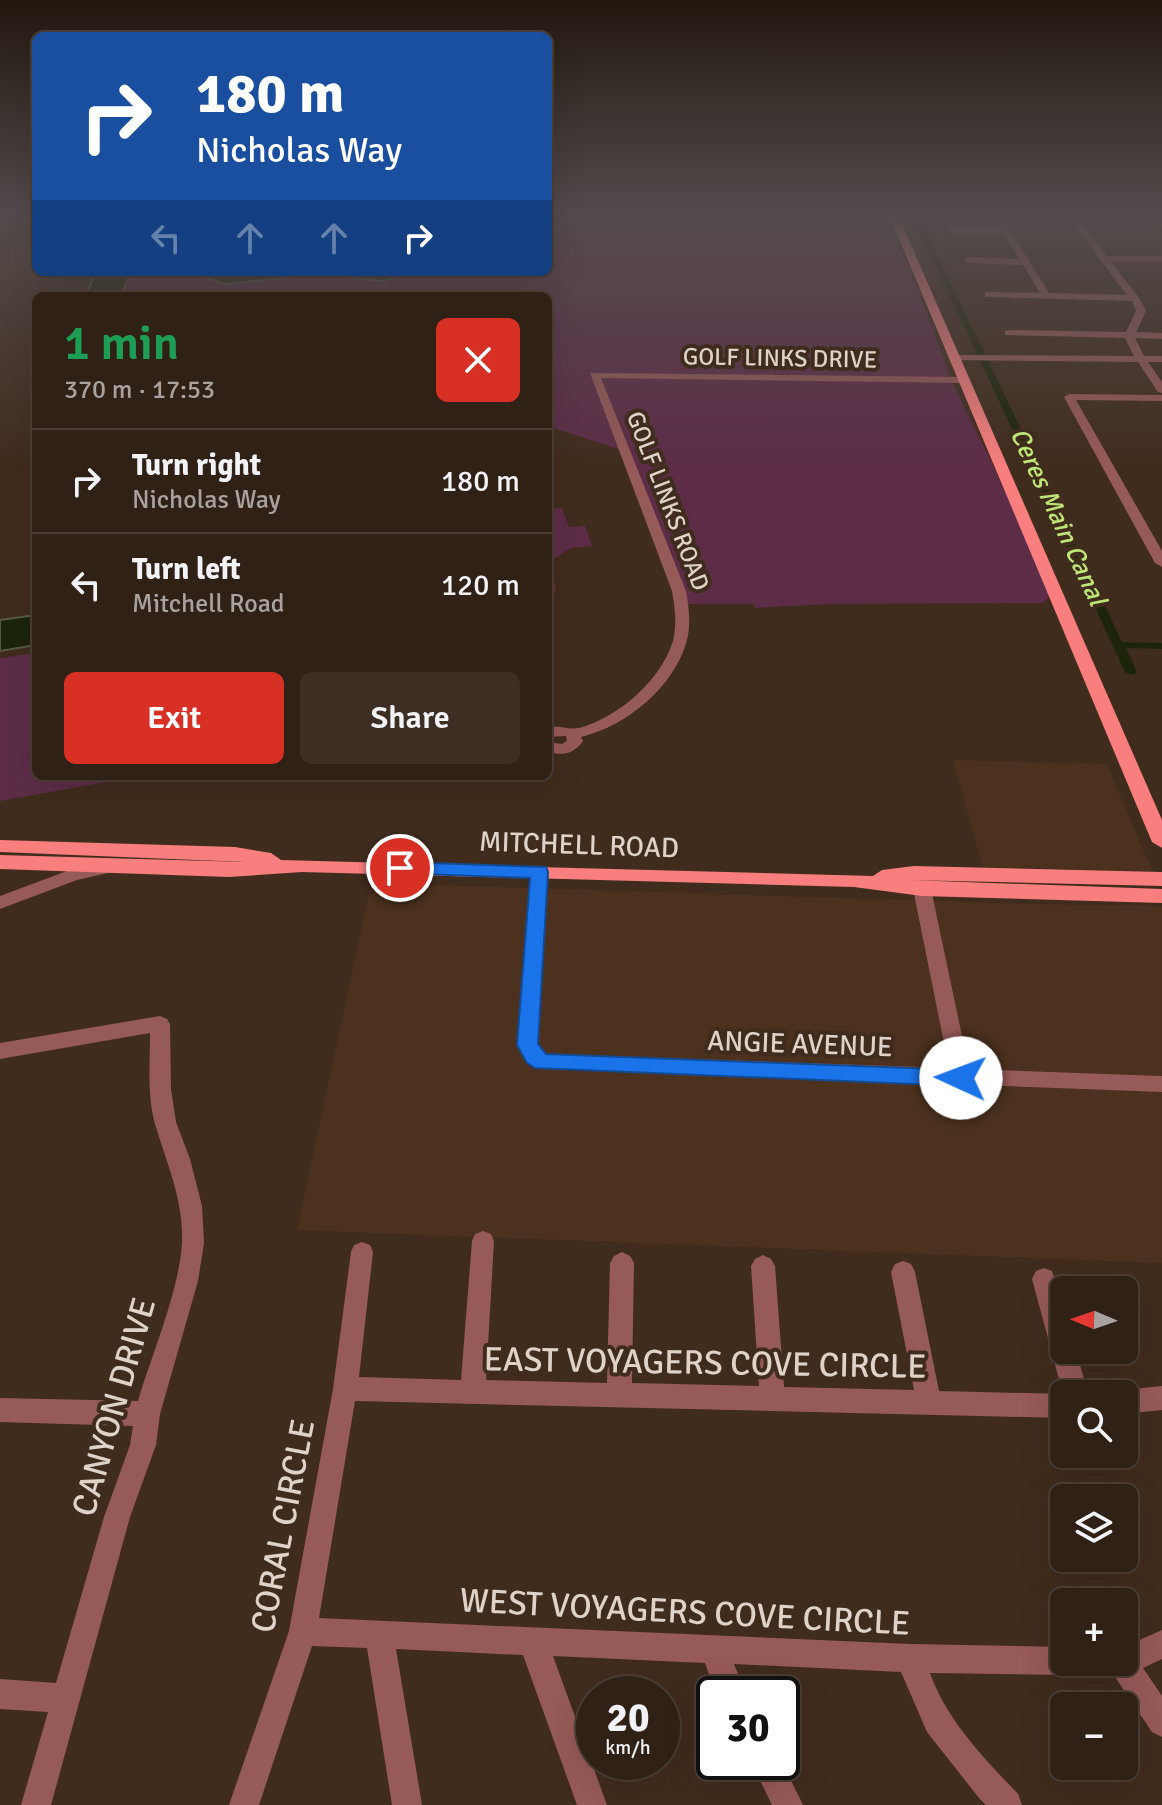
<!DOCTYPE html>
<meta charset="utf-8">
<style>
:root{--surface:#302116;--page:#3c2e23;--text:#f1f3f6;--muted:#a8a3a1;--line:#4b3e35;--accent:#d93025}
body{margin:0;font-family:Signika,sans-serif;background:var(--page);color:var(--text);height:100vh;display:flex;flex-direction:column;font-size:30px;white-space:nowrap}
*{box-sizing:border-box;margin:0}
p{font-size:26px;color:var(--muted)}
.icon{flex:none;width:44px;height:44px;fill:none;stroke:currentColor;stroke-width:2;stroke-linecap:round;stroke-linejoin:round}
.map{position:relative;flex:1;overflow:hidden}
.drawer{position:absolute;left:32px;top:292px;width:520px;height:488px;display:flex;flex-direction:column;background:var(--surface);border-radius:12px;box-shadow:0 8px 32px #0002,0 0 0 2px var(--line)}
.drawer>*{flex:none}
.banner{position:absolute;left:32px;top:32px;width:520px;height:244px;border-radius:12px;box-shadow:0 8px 32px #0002,0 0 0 2px var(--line);background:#1a4fa0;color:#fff;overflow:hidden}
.needle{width:52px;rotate:272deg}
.fabs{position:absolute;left:1050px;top:1276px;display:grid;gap:16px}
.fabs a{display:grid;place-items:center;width:88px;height:88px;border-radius:12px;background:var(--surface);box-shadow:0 8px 32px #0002,0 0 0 2px var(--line);font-size:40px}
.speed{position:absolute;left:576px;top:1676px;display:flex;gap:16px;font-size:40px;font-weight:700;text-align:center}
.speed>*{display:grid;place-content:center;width:104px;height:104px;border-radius:50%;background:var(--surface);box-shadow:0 8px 32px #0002,0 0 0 2px var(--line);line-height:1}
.speed small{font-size:20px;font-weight:400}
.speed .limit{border:4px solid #111;border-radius:12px;background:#fff;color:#111}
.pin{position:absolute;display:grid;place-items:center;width:68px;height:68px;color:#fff;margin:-34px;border:4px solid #fff;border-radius:50%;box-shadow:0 2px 8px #0007}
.me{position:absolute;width:88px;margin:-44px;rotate:272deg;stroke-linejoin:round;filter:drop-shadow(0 0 6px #0008)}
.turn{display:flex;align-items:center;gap:28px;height:168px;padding:0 32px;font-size:36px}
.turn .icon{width:104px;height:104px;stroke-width:2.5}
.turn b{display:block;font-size:56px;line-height:68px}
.lanes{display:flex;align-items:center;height:76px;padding:0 32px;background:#0003;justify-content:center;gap:40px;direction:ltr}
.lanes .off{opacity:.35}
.round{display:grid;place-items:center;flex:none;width:84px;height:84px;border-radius:12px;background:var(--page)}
.head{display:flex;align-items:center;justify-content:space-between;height:136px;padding:0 32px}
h1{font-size:48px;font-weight:600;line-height:60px;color:#1e9e55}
.cta{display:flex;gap:16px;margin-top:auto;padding:16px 32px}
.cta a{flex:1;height:92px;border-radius:12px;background:var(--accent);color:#fff;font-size:32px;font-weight:600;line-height:92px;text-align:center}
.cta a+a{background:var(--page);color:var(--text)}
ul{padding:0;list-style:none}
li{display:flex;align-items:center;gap:24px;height:104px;padding:0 32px;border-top:2px solid var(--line)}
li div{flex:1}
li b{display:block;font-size:30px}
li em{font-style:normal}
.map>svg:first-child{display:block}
.built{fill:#4b311e}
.green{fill:#5d2d47}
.water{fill:#1c250a;stroke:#565943;stroke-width:2}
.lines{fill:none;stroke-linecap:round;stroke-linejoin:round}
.canal{fill:#1c250a;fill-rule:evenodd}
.minor{fill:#965a58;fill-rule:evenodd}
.major{fill:#f87f7d;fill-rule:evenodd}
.route{fill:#1a73e8;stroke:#114b97;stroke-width:2}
.labels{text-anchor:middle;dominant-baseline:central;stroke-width:8;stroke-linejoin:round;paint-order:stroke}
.far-street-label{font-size:24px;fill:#dfd2c9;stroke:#402c1d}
.far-water-label{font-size:26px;font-style:italic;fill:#bee577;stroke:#402c1d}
.street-label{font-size:28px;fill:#dfd2c9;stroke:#402c1d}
.near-street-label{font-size:34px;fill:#dfd2c9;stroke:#402c1d}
</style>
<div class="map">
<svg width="1162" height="1805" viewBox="0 0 1162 1805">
<rect width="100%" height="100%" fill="#402c1d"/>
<g class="built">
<path d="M0 215H36V272H60L49 280H0Z"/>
<path d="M953 760 1107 764 1152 871 983 867Z"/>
<path d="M371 883 1033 904 1162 906V1263L297 1230Z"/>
</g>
<g class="green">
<path d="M548 215H882L909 266 953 384 991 461 1052 595 1042 603 828 604 755 608 754 604H687L630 453 548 426V296H126L123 291 131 272H548Z"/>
<path d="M548 508H562L569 527 585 526 592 546 571 548 551 561 556 591 548 605Z"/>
<path d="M36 653V776H140L0 801V658Z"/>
</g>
<g class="water">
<path d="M96 272H131L123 291 126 296H85Z"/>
<path d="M221 272 234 276 241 275 233 272H418L382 281 321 274 225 284 193 273Z"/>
<path d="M36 615V645L0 651V620Z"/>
</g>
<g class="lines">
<g class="canal">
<path d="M911 215H917L985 354 984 356 977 354Z"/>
<path d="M982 360 989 362 1122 642 1162 643V649L1126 648 1137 672 1135 674 1131 675 1125 672 981 362Z"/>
</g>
<g class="minor">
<path d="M994 215H1025L1003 218 1049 293 1127 295 1067 215H1075L1107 256H1162V262H1111L1138 296 1146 311 1136 332 1162 333V339L1135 338 1144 356H1162V362H1148L1162 382V393L1158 392 1138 362 951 360 950 358 955 355 1134 356 1125 338 1005 335V331L1009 330 1126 332 1136 311 1132 301 985 297V293L988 292 1040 293 1023 265 968 263 964 260 968 257 1019 259 1004 233H952L948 230 952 227 1000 228Z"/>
<path d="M1149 215H1157L1162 219V227Z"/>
<path d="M590 373 965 377 970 380 965 383 601 378 686 591C689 608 691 624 687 640 675 686 627 726 581 737L583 741C574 754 563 756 548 752V742L562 744 567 741 566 736 548 737V727C559 725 569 730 579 728 619 717 661 680 673 641 677 624 675 608 672 591Z"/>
<path d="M1069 394 1162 395V401L1076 400 1162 551V567L1155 563 1064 397Z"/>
<path d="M111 861 117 863 120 867 117 871 77 880 0 909V896L67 871Z"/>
<path d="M539 866 548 872 537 1044 546 1054 949 1068 913 889 922 883 931 889 969 1069 1162 1076V1092L535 1068 527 1063 517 1045 530 872Z"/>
<path d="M160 1016 167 1019 170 1024 171 1089 176 1122 190 1159 202 1206 204 1243 198 1281 160 1414 156 1445 130 1517 51 1805H21L48 1712 0 1709V1679L56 1683 104 1517 130 1445 133 1426 0 1422V1398L138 1401C152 1354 179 1291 182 1243 184 1201 167 1164 155 1124 147 1096 150 1063 150 1033L0 1059V1043Z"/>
<path d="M483 1231 491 1234 494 1241 486 1380 607 1383 610 1263 614 1256 622 1252 630 1256 634 1263 632 1383 759 1386 751 1266 755 1259 763 1255 771 1259 775 1266 784 1387 914 1390 891 1272 895 1264 903 1261 911 1264 915 1272 939 1391 1063 1394 1032 1279 1036 1271 1044 1268 1052 1271 1064 1307V1350H1076L1088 1394H1064V1418L355 1401 319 1618 911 1644 1064 1647V1662H1078L1074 1671 1064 1675 930 1673C947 1721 984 1758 1018 1794L1022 1805H986L979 1798 927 1732 901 1672 734 1664 746 1694H716L705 1663 553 1656 607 1805H577L523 1655 396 1649 422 1805H392L367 1648 312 1646 259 1805H229L289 1631 333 1389 351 1252 354 1245 362 1242 370 1245 373 1252 359 1377 461 1380 472 1241 475 1234Z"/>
<path d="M1162 1386V1410L1124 1414V1394H1115L1124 1390Z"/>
<path d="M1162 1630V1659L1143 1668 1162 1696V1737L1152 1732 1115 1677 1093 1676 1083 1672 1079 1662H1124V1647Z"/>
<path d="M751 1762H782L803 1805H772Z"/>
</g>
<g class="major">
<path d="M889 215H898L1162 820V848L1152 842Z"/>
<path d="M0 840 235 847 271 853 281 860 873 876 882 870 914 866 1162 872V886L909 880 1162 889V903L922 896 854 887 302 872 229 877 0 869V855L245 862 0 852Z"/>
</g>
</g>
<linearGradient id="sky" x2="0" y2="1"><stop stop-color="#231810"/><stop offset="0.46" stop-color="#534b4c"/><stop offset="1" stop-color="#534b4c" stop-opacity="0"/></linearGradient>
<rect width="1162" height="467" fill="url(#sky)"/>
<path class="route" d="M400 862 546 867 548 872 538 1044 546 1054 961 1070 969 1072 972 1078 969 1084 961 1086 535 1068 527 1063 517 1045 530 878 394 873 392 868 394 864Z"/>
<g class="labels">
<g class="far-street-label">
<text transform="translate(780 358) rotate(1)">GOLF LINKS DRIVE</text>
<text transform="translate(668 501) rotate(69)">GOLF LINKS ROAD</text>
</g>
<g class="far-water-label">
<text transform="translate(1058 517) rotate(65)">Ceres Main Canal</text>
</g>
<g class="street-label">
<text transform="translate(579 845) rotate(2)">MITCHELL ROAD</text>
<text transform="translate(800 1044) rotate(2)">ANGIE AVENUE</text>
</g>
<g class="near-street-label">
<text transform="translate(705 1363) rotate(1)">EAST VOYAGERS COVE CIRCLE</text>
<text transform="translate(114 1407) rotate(-74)">CANYON DRIVE</text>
<text transform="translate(283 1526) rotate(-79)">CORAL CIRCLE</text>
<text transform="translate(685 1612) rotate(3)">WEST VOYAGERS COVE CIRCLE</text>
</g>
</g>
</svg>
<div class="fabs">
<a><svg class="needle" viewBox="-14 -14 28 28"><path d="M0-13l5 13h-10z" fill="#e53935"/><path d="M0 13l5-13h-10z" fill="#a8a3a1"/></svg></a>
<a><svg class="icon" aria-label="search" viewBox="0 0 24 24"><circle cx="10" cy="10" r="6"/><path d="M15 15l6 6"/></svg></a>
<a><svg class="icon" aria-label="layers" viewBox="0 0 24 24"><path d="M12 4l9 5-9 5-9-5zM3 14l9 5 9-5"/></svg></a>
<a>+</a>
<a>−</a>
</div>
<div class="speed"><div>20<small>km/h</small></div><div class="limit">30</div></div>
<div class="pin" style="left:400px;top:868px;background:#d93025"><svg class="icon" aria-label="arrive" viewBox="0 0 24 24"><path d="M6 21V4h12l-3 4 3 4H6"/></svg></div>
<svg class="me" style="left:961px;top:1078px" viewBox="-20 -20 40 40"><circle r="19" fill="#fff"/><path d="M0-13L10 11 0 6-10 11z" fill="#1a73e8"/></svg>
<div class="banner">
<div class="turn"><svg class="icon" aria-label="right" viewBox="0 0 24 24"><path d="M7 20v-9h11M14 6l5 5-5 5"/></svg><div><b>180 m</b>Nicholas Way</div></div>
<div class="lanes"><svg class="icon off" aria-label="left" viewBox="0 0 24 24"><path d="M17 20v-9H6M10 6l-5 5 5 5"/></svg><svg class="icon off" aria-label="ahead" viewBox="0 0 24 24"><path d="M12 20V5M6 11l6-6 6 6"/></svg><svg class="icon off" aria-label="ahead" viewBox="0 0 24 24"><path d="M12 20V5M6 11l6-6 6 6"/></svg><svg class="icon" aria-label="right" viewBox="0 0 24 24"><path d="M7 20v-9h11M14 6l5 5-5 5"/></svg></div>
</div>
<section class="drawer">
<div class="head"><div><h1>1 min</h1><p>370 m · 17:53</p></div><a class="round" style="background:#d93025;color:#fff"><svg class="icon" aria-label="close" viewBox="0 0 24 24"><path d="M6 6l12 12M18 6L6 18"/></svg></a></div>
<ul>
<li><svg class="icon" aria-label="right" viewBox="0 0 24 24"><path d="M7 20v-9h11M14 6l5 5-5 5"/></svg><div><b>Turn right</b><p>Nicholas Way</p></div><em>180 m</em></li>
<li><svg class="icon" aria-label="left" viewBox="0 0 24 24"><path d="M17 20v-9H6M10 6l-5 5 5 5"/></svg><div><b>Turn left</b><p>Mitchell Road</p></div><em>120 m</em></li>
</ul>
<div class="cta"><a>Exit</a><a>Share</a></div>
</section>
</div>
